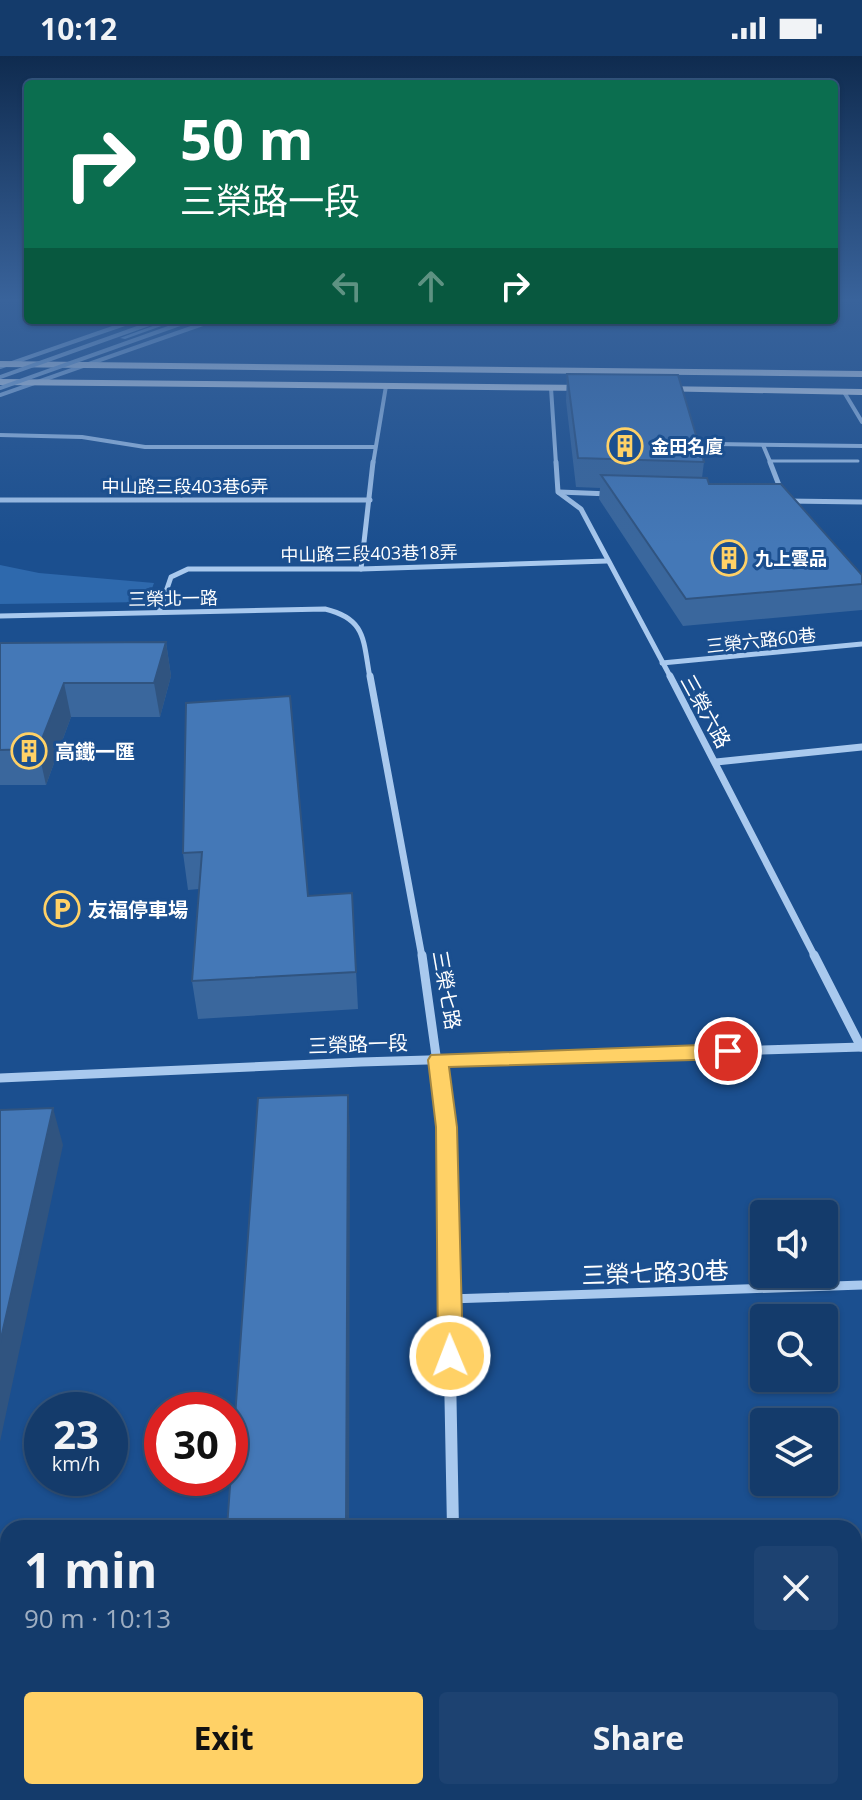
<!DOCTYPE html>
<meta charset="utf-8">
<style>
:root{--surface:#143b6b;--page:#1d4271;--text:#f1f3f6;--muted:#9dadc1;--line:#33557e;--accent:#ffd166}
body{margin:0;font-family:"Open Sans","Noto Sans TC",sans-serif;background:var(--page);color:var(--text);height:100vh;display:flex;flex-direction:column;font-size:30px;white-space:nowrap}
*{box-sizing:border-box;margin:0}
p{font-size:26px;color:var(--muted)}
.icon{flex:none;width:44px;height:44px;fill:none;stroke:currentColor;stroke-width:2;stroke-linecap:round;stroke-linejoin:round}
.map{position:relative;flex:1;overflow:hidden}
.panel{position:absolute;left:0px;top:1464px;width:862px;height:280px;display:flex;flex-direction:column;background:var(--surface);border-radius:24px 24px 0 0;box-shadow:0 2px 6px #0004,0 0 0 2px var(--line)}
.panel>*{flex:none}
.hud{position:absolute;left:24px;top:24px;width:814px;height:244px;border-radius:8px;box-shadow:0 2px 6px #0004,0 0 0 2px var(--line);background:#0b6e4f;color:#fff;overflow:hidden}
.controls{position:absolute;left:750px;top:1144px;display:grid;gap:16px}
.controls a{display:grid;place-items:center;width:88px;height:88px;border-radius:8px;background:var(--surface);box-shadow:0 2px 6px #0004,0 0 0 2px var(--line);font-size:40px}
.speed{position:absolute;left:24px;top:1336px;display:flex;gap:16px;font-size:40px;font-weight:700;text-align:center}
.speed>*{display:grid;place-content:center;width:104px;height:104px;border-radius:50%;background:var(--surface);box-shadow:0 2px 6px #0004,0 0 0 2px var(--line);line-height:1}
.speed small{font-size:20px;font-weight:400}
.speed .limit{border:12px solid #d22;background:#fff;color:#111}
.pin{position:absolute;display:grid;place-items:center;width:68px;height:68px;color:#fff;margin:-34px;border:4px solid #fff;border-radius:50%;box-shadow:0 2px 8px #0007}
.me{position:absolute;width:88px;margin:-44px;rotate:359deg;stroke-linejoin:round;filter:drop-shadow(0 0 6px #0008)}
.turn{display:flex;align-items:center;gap:28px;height:168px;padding:0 24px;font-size:36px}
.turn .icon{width:104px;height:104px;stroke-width:2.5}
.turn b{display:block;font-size:56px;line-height:68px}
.lanes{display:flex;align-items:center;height:76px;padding:0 24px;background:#0003;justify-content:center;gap:40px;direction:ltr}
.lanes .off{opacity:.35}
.round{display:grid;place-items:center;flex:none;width:84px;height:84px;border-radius:8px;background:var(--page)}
.overview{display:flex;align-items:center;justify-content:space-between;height:136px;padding:0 24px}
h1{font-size:48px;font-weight:700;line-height:60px}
.cta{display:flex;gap:16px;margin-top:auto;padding:16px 24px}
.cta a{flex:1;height:92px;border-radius:8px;background:var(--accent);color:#111;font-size:32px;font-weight:700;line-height:92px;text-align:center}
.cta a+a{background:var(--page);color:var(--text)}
.status{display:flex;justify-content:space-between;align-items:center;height:56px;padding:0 40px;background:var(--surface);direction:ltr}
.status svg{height:22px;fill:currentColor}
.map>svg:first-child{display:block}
.green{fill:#2e69ad}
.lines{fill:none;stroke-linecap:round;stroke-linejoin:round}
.stream{fill:#9cc4f0;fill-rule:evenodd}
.service{stroke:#a9c9ee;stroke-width:3}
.minor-far4{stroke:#a9c9ee;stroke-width:4}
.minor-far3{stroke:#a9c9ee;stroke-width:5}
.minor-far2{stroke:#a9c9ee;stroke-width:7}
.minor-far1{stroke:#a9c9ee;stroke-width:9}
.minor{stroke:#a9c9ee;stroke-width:12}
.primary{fill:#f0f6ff;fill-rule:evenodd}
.minor-bridge{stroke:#a9c9ee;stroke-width:4}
.wall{fill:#3a679d}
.shaded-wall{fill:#305480}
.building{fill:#4478b7;stroke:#305480;stroke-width:2}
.route{fill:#ffd166;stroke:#a68842;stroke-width:2}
.labels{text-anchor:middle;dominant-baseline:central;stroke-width:6;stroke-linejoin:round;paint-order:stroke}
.far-poi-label{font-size:18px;font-weight:bold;fill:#fff;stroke:#1b4f8f;text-anchor:start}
.far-street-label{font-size:18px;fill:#fff;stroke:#1b4f8f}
.street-label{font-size:20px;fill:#fff;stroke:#1b4f8f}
.poi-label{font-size:20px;font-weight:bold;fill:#fff;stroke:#1b4f8f;text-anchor:start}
.near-street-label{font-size:24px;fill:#fff;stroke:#1b4f8f}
</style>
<div class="status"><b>10:12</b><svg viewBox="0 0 49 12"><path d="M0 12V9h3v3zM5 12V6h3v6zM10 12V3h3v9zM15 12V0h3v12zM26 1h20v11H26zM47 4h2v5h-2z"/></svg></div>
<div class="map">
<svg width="862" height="1744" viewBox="0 0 862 1744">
<rect width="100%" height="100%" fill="#1b4f8f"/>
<path class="green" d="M0 509 39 517 154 527 147 546 0 548Z"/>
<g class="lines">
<path class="stream" d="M169 264H178L125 283 120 282Z"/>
<path class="service" d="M770 405H858"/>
<g class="minor-far4">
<path d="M0 311 136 264"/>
<path d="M551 332 556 408"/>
<path d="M844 336 862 366"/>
<path d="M0 339 214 264"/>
<path d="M0 379 82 381 145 391H375"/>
<path d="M716 388 862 390"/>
<path d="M763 389 771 408"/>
<path d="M373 408 386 330"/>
</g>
<g class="minor-far3">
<path d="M556 406 558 436 581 453 671 622"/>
<path d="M770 406 782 437"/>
<path d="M559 436 610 438"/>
<path d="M0 444H370"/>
<path d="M787 445 862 446"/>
<path d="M361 513 373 406"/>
<path d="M159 556 171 521 188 513H361L607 505"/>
<path d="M0 560 325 553C367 563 363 585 370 622"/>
<path d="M662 607 862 588"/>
</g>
<g class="minor-far2">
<path d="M370 620 422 901"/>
<path d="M670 620 815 901"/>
<path d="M716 706 862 691"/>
</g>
<g class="minor-far1">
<path d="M422 899 446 1071 449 1267"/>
<path d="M814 899 861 991"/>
<path d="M0 1022 361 1006 862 991"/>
<path d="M449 1243 862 1229"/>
</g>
<g class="minor">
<path d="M449 1265 453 1472"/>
<path d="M854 1522 862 1521"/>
<path d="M457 1736V1744"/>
</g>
<g class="primary">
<path d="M0 305 862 315V321L0 311Z"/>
<path d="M0 323 592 329 597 332 592 335 0 329Z"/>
<path d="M656 330 862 333V339L652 335V331Z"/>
</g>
<g class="minor-bridge">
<path d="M0 321 160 264"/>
<path d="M0 332 191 264"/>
</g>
</g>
<g class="wall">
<path d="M567 318 704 406 702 422 709 428 862 519V554L683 570 599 443 600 432 576 431 566 345Z"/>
<path d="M166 586 171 620 160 661H71L46 729H0V587Z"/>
<path d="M186 647 308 840 352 837 358 953 198 963 192 925 199 833 188 834 183 797Z"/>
<rect x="0" y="1509" width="8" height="175"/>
</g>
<g class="shaded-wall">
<path d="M166 586 171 620 160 661 154 627Z"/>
<path d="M64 627 71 661 46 729 38 693Z"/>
<path d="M348 1039 350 1076 349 1472H346Z"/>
<path d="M53 1052 63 1089 0 1386V1288Z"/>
<path d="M8 1622V1665L2 1654Z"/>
</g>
<g class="building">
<path d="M567 318 678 319 704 406 578 402Z"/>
<path d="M601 419 707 422 709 428H781L862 519V528L686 543Z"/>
<path d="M166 586 154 627H64L38 693 0 694V587Z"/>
<path d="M290 640 308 840 352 837 356 916 192 925 202 796 183 797 186 647Z"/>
<path d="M348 1039 346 1472H227L258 1042Z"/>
<path d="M53 1052 2 1278 0 1288V1054Z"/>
<path d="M0 1509H8V1622L2 1654 0 1655Z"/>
</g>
<linearGradient id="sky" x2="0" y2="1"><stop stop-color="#0f2b4f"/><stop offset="0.5" stop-color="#39639b"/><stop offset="1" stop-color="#39639b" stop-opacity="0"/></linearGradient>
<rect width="862" height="488" fill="url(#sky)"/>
<path class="route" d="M728 988 735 990 738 995 735 1000 728 1003 449 1011 457 1071 463 1300 459 1308 450 1311 442 1308 438 1300 436 1071 428 1004 431 999Z"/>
<defs>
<symbol id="building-ring" viewBox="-11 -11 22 22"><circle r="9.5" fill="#1b4f8f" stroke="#ffd166" stroke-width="1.5"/><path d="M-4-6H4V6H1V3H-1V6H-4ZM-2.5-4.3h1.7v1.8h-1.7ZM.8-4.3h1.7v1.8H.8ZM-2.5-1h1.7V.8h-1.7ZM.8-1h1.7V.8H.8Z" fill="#ffd166"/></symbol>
<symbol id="parking-ring" viewBox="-11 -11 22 22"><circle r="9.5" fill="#1b4f8f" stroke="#ffd166" stroke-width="1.5"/><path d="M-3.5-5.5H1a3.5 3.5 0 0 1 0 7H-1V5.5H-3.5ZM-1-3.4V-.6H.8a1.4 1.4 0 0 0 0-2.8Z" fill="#ffd166"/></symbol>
</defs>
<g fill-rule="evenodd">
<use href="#building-ring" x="605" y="370" width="40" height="40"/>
<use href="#building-ring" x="709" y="482" width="40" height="40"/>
<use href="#building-ring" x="9" y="675" width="40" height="40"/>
<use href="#parking-ring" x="42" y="833" width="40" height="40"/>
</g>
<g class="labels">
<g class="far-poi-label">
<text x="651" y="390">金田名廈</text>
<text x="755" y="502">九上雲品</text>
</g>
<g class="far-street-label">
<text x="185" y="430">中山路三段403巷6弄</text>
<text transform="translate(369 497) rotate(-1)">中山路三段403巷18弄</text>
<text transform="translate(173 542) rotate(-1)">三榮北一路</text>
<text transform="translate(761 584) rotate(-6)">三榮六路60巷</text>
</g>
<g class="street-label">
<text transform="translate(706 655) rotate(61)">三榮六路</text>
<text transform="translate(447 934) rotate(80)">三榮七路</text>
<text transform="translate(358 988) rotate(-2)">三榮路一段</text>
</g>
<g class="poi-label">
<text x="55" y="695">高鐵一匯</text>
<text x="88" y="853">友福停車場</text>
</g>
<g class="near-street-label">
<text transform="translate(655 1216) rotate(-2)">三榮七路30巷</text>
</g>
</g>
</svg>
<div class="controls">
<a><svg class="icon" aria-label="sound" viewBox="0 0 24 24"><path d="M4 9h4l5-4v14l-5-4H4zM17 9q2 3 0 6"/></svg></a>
<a><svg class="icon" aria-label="search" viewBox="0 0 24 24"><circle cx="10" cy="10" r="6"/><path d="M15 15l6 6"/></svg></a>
<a><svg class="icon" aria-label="layers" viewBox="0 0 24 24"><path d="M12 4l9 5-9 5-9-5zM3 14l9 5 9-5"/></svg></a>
</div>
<div class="speed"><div>23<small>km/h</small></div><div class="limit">30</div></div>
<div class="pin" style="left:728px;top:995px;background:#d93025"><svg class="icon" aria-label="arrive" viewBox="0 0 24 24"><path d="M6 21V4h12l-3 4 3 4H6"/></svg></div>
<svg class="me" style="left:450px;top:1300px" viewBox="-20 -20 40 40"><circle r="17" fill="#ffd166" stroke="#fff" stroke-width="3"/><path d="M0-11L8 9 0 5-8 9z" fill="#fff"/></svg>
<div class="hud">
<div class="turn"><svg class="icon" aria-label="right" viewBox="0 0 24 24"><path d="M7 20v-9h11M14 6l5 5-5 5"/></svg><div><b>50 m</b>三榮路一段</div></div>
<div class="lanes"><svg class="icon off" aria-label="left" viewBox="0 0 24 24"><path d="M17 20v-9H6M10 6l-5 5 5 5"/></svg><svg class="icon off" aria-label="ahead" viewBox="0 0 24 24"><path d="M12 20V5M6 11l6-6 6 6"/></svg><svg class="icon" aria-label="right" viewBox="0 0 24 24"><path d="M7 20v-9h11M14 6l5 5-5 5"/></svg></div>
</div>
<section class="panel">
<div class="overview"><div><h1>1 min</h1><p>90 m · 10:13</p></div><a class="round"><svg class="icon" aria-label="close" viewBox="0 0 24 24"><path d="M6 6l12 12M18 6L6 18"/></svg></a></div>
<div class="cta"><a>Exit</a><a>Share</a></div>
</section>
</div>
